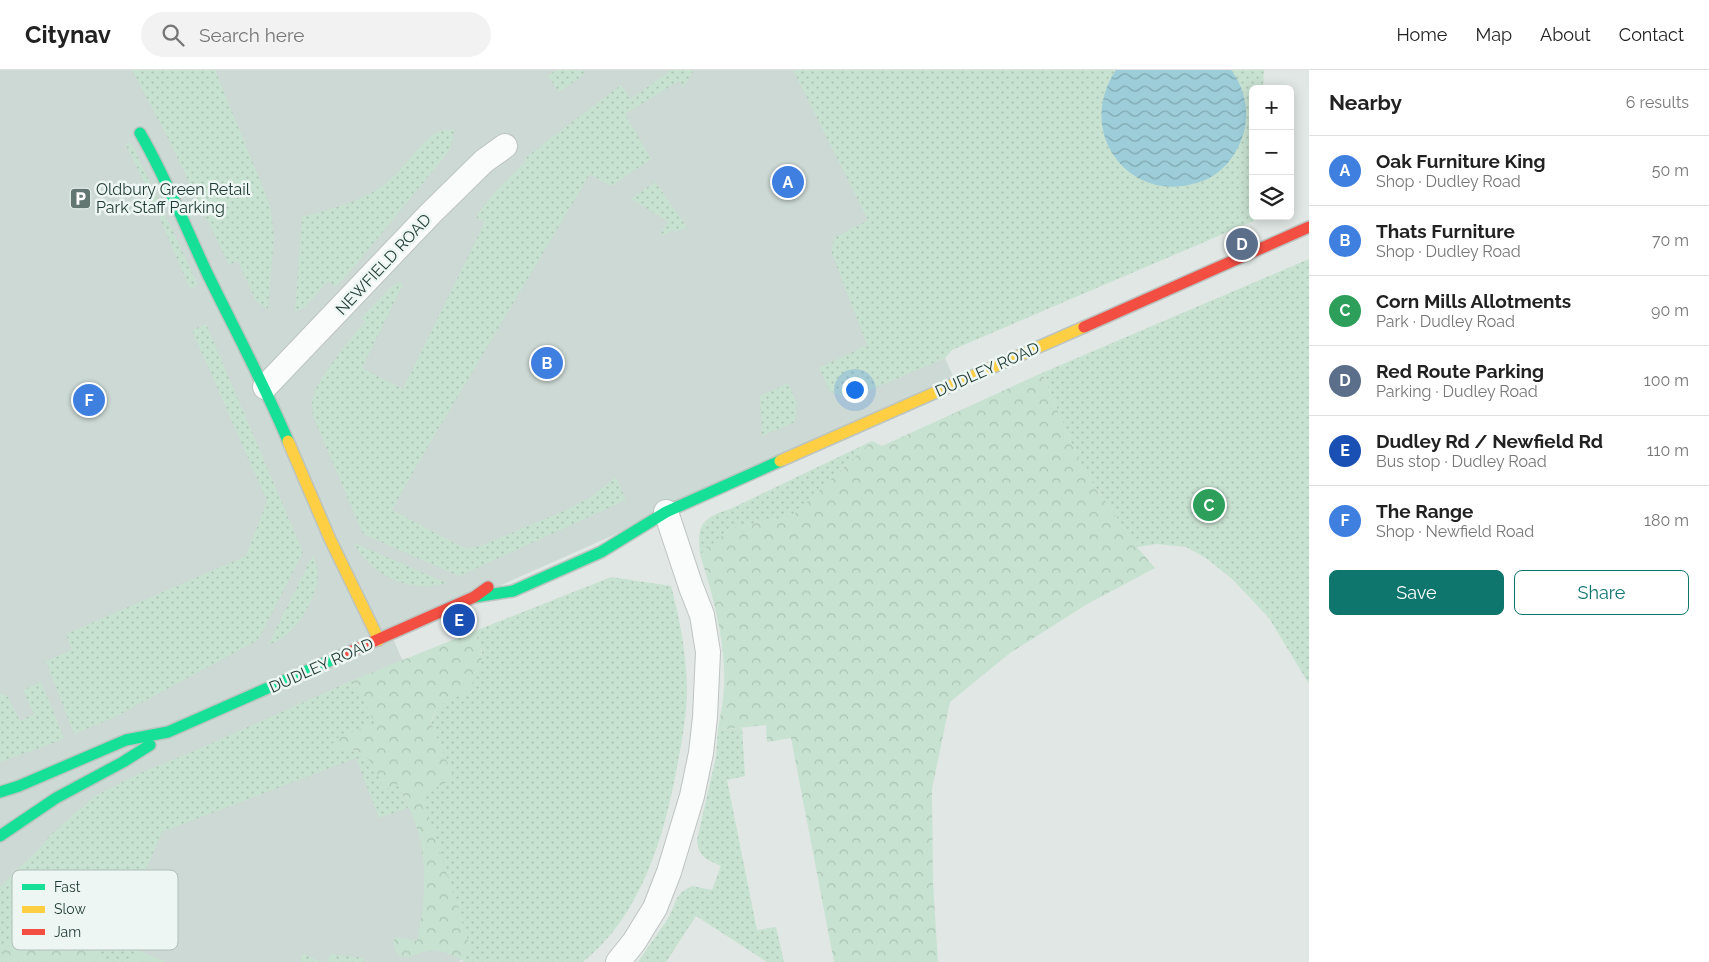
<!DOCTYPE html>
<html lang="en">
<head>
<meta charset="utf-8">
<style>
  :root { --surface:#fff; --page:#f2f2f2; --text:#222; --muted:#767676; --line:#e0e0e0; --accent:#0f766e }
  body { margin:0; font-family:Raleway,sans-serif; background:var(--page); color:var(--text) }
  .controls { position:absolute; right:15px; top:15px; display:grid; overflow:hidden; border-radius:8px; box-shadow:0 2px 12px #0003 }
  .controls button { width:45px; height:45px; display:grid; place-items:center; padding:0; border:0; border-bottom:1px solid var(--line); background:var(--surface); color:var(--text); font:25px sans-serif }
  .you { position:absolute; left:854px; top:319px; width:18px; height:18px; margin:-12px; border:4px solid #fff; border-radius:50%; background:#1a73e8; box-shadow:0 0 0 8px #1a73e833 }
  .badge { display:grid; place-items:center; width:32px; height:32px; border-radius:50%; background:var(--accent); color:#fff; font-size:16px; font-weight:700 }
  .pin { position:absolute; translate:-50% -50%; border:2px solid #fff; box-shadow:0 1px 5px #0006 }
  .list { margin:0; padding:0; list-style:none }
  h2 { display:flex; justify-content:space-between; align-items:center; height:65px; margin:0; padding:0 20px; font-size:21px }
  h2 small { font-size:16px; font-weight:400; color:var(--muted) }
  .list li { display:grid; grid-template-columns:32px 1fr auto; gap:15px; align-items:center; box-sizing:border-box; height:70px; padding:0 20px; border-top:1px solid var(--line) }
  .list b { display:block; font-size:19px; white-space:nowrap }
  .list p { margin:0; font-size:16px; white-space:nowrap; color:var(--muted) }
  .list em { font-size:16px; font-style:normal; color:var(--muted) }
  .actions { display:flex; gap:10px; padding:15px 20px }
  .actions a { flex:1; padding:11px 0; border:1px solid var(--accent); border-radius:8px; text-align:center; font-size:18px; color:var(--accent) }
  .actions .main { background:var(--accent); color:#fff }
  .icon { flex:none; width:28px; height:28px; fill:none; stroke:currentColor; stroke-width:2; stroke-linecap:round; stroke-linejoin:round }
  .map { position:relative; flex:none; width:1309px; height:892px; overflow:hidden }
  header { display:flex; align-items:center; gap:30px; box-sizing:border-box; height:70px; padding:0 25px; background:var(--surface); border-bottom:1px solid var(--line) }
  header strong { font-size:24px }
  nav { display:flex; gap:28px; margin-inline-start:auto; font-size:18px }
  .search { width:350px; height:45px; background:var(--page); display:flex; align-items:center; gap:12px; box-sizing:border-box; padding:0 18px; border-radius:28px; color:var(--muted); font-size:19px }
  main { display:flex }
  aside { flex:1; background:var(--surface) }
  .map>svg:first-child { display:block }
  .built { fill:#cdd9d4 }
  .grass { fill:url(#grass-dots) }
  .forest { fill:url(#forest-crowns) }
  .water { fill:url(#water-waves) }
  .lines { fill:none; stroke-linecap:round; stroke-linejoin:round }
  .street-casing { stroke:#bdc4c1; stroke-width:26 }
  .fast-casing { stroke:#bcc4c1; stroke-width:14 }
  .slow-casing { stroke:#bcc4c1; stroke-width:14 }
  .jam-casing { stroke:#bcc4c1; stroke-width:14 }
  .street { stroke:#fafbfb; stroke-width:24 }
  .fast { stroke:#16e098; stroke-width:11 }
  .slow { stroke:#ffcf43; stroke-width:11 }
  .jam { stroke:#f24e42; stroke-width:11 }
  .labels { text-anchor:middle; stroke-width:5; stroke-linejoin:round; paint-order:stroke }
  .poi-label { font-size:16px; fill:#1e3a34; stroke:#edf6f2; text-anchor:start }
  .street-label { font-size:16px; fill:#1e3a34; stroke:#edf6f2 }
  .key { fill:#edf6f2; stroke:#afbeb9; stroke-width:1 }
  .key-label { font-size:14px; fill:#1e3a34 }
</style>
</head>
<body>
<header>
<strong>Citynav</strong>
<div class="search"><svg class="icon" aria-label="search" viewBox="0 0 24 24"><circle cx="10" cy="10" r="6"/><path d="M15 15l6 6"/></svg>Search here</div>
<nav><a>Home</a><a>Map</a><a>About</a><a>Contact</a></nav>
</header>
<main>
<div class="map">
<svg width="1309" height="892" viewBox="0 0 1309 892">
  <defs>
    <pattern id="grass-dots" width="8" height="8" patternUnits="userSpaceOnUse" patternTransform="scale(1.25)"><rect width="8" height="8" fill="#c8e2d1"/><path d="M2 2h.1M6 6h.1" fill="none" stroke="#abc3b4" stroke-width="1.8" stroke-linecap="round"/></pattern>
    <pattern id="forest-crowns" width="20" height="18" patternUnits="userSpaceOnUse" patternTransform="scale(1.25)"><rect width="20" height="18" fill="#c8e2d1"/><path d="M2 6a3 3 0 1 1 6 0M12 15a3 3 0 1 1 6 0" fill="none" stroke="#abc3b4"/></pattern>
    <pattern id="water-waves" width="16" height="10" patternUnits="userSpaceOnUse" patternTransform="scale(1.25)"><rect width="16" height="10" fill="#9dcdd8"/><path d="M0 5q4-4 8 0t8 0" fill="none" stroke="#7fa7b0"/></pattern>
  </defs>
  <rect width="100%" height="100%" fill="#e0e7e4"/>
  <path class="built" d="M 0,0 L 820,0 L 882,146 L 882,314 L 945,288 L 956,313 L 391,564 L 454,708 L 471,880 L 459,892 L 0,892 Z"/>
  <path class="grass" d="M 132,0 L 215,0 L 270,135 L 274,166 L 268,239 L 256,231 L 238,191 L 229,195 L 166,64 Z
    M 556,0 L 582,0 L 585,4 L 559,22 L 548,6 Z
    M 671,0 L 694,0 L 683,17 L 679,11 L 625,44 L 651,89 L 611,116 L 590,104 L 421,388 L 392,440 L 458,475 L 468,479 L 483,475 L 566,440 L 591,427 L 616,407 L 626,430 L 459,506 L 363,464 L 313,346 C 313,342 312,338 312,334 C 314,309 349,272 365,252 L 361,248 L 391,217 L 399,212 L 403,214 L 362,298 L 403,319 L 485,152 L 476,147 L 491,126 L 524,93 L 525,88 L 621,15 L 631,29 Z
    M 793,0 L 1264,0 L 1263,19 L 1253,19 L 1253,146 L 1265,146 L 952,280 L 945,288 L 849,329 L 830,321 L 819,298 L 867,275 L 831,181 L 834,168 L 868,150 Z
    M 455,59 L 450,79 L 445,86 L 359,191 L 336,217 L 328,211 L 305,237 L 295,242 L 302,147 C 330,139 357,133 381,117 C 402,104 422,66 443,60 C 447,59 451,60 455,59 Z
    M 128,72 L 132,74 L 198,215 L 190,219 L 146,116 L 126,75 Z
    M 655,112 L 687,157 L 675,162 L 674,160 L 659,167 L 668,151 L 631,129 Z
    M 1309,189 L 1309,614 L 1269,548 L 1232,509 L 1206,488 L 1186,477 L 1157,474 L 1137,477 L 1081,396 L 1042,303 Z
    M 206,254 L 303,482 L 258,570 L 113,648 L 74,664 L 46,591 L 72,580 L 66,564 L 246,486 L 267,431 L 192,260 Z
    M 788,313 L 797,334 L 795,352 L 762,366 L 760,326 Z
    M 872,371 L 792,446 L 731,458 L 700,485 C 697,455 701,448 730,439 Z
    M 354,473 L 447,513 C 419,522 385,512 365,489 C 361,485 357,479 354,473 Z
    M 313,485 C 315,491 318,498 318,504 C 317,525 302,552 285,566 C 280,570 274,572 268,575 Z
    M 611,507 L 671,516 C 680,550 686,582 687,618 C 687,644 682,671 677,697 C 664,768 641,845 583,892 L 464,892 L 462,890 L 471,880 L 422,725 L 454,708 L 431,654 C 434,642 438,635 448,629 L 482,584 L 475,561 Z
    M 353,610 L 375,653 L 338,668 L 337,680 C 367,674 373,696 385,719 L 398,714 L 408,738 L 379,748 L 356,688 L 162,762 L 115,871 L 139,881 L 131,892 L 114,892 L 97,886 L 90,872 L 2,877 L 3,892 L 0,892 L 0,817 L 42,776 L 49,766 L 95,726 L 138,704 L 194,681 Z
    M 41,612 L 64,668 L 51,674 L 0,692 L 0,625 L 2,624 L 8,627 L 20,651 L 34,644 L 23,620 Z
    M 742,658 L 745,706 L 727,710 L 757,860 L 776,857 L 784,892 L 767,892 L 696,846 L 666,892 L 638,892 L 669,847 L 677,828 L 683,821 L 692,816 L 712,820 L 721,796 C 706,789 699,788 697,770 L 716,687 L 718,660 Z
    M 302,883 L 320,892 L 301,892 Z
    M 331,884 L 363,888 L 364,892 L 327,892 Z"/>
  <path class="forest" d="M 1042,303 L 1081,396 L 1137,477 L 1155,498 L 1089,533 L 1010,583 L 950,632 L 932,719 L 933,813 L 938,892 L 834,892 L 791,668 L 767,672 L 766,655 L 718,660 C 719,650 722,639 723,629 C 729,584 714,528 700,485 L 731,458 L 792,446 L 872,371 L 882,376 Z
    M 475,561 C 481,581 486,589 475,609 C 472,613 470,619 466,622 C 448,632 437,630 431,653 L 454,708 L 422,725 L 471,880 L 462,890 C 452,885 439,879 428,881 C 417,882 408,892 399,885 C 393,879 393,874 395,867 L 417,871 C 425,836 427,800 419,764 C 414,747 405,730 398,714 L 385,719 C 374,698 367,673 337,680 L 331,675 L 338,668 L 375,653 L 353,610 Z
    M 43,854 C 58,857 78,860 89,872 C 93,875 95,882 97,886 L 114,892 L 3,892 L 2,877 L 25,855 Z
    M 139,881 L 166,892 L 167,892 L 131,892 Z"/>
  <path class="water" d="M 1116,0 L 1231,0 C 1245,18 1250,43 1243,65 C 1237,84 1224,102 1205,110 C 1133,140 1073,64 1116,0 Z"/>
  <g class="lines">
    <defs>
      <path id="street" d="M 265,317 L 430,144 L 484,91 L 505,76
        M 618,892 L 634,872 L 655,838 L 669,802 L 692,726 L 701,683 L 705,647 L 708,582 L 702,545 L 691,517 L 666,442"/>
      <path id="fast" d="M 140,63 C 167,109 186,159 209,207 C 236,262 264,314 288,371
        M 474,527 L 513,521 L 574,494 L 601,482 L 666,442 L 780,391
        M 0,722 L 19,716 L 126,670 L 168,662 L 345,584
        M 0,766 L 56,728 L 123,692 L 150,675"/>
      <path id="slow" d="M 288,371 L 330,469 L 379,570
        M 780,391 L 1084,257"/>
      <path id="jam" d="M 1084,257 L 1309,157
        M 345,584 L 474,527 L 488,517"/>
    </defs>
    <use href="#street" class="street-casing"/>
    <use href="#fast" class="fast-casing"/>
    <use href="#slow" class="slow-casing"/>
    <use href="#jam" class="jam-casing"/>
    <use href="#street" class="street"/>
    <use href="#fast" class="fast"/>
    <use href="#slow" class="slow"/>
    <use href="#jam" class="jam"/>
  </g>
  <defs>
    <symbol id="parking-square" viewBox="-11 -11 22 22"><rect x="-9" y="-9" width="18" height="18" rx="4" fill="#627772" stroke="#edf6f2"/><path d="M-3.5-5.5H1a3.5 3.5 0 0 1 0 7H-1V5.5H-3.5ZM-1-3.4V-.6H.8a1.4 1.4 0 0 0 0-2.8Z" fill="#fff"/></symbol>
  </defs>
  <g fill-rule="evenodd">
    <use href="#parking-square" x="68" y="116" width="25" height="25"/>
  </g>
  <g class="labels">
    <g class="poi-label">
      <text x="96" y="125">Oldbury Green Retail<tspan x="96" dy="18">Park Staff Parking</tspan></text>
    </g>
    <g class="street-label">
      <text transform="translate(383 194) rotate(-47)" y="6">NEWFIELD ROAD</text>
      <text transform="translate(987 299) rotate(-24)" y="6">DUDLEY ROAD</text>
      <text transform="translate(321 595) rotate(-24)" y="6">DUDLEY ROAD</text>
    </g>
  </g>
  <rect x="12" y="800" width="166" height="80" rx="8" class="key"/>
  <rect x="22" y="814" width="23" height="6" fill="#16e098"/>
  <rect x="22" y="836" width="23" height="7" fill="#ffcf43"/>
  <rect x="22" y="859" width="23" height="6" fill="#f24e42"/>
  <g class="key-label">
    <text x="54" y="822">Fast</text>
    <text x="54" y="844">Slow</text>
    <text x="54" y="867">Jam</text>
  </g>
</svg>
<div class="controls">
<button>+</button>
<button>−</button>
<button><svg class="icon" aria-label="layers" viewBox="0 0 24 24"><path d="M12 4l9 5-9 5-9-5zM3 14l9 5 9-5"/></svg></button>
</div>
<div class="you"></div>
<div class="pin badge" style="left:788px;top:112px;background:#3f7fe0">A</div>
<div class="pin badge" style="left:547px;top:293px;background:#3f7fe0">B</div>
<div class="pin badge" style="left:1209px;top:435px;background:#2e9e5b">C</div>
<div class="pin badge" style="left:1242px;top:174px;background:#5c6f8a">D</div>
<div class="pin badge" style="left:459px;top:550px;background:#1a4fb4">E</div>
<div class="pin badge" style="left:89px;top:330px;background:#3f7fe0">F</div>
</div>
<aside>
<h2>Nearby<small>6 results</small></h2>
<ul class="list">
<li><span class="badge" style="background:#3f7fe0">A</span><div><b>Oak Furniture King</b><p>Shop · Dudley Road</p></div><em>50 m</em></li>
<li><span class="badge" style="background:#3f7fe0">B</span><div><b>Thats Furniture</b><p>Shop · Dudley Road</p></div><em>70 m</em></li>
<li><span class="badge" style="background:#2e9e5b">C</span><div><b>Corn Mills Allotments</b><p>Park · Dudley Road</p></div><em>90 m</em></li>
<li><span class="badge" style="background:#5c6f8a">D</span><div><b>Red Route Parking</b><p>Parking · Dudley Road</p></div><em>100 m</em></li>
<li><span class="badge" style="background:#1a4fb4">E</span><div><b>Dudley Rd / Newfield Rd</b><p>Bus stop · Dudley Road</p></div><em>110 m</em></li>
<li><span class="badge" style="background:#3f7fe0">F</span><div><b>The Range</b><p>Shop · Newfield Road</p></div><em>180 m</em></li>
</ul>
<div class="actions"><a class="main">Save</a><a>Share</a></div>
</aside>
</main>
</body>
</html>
